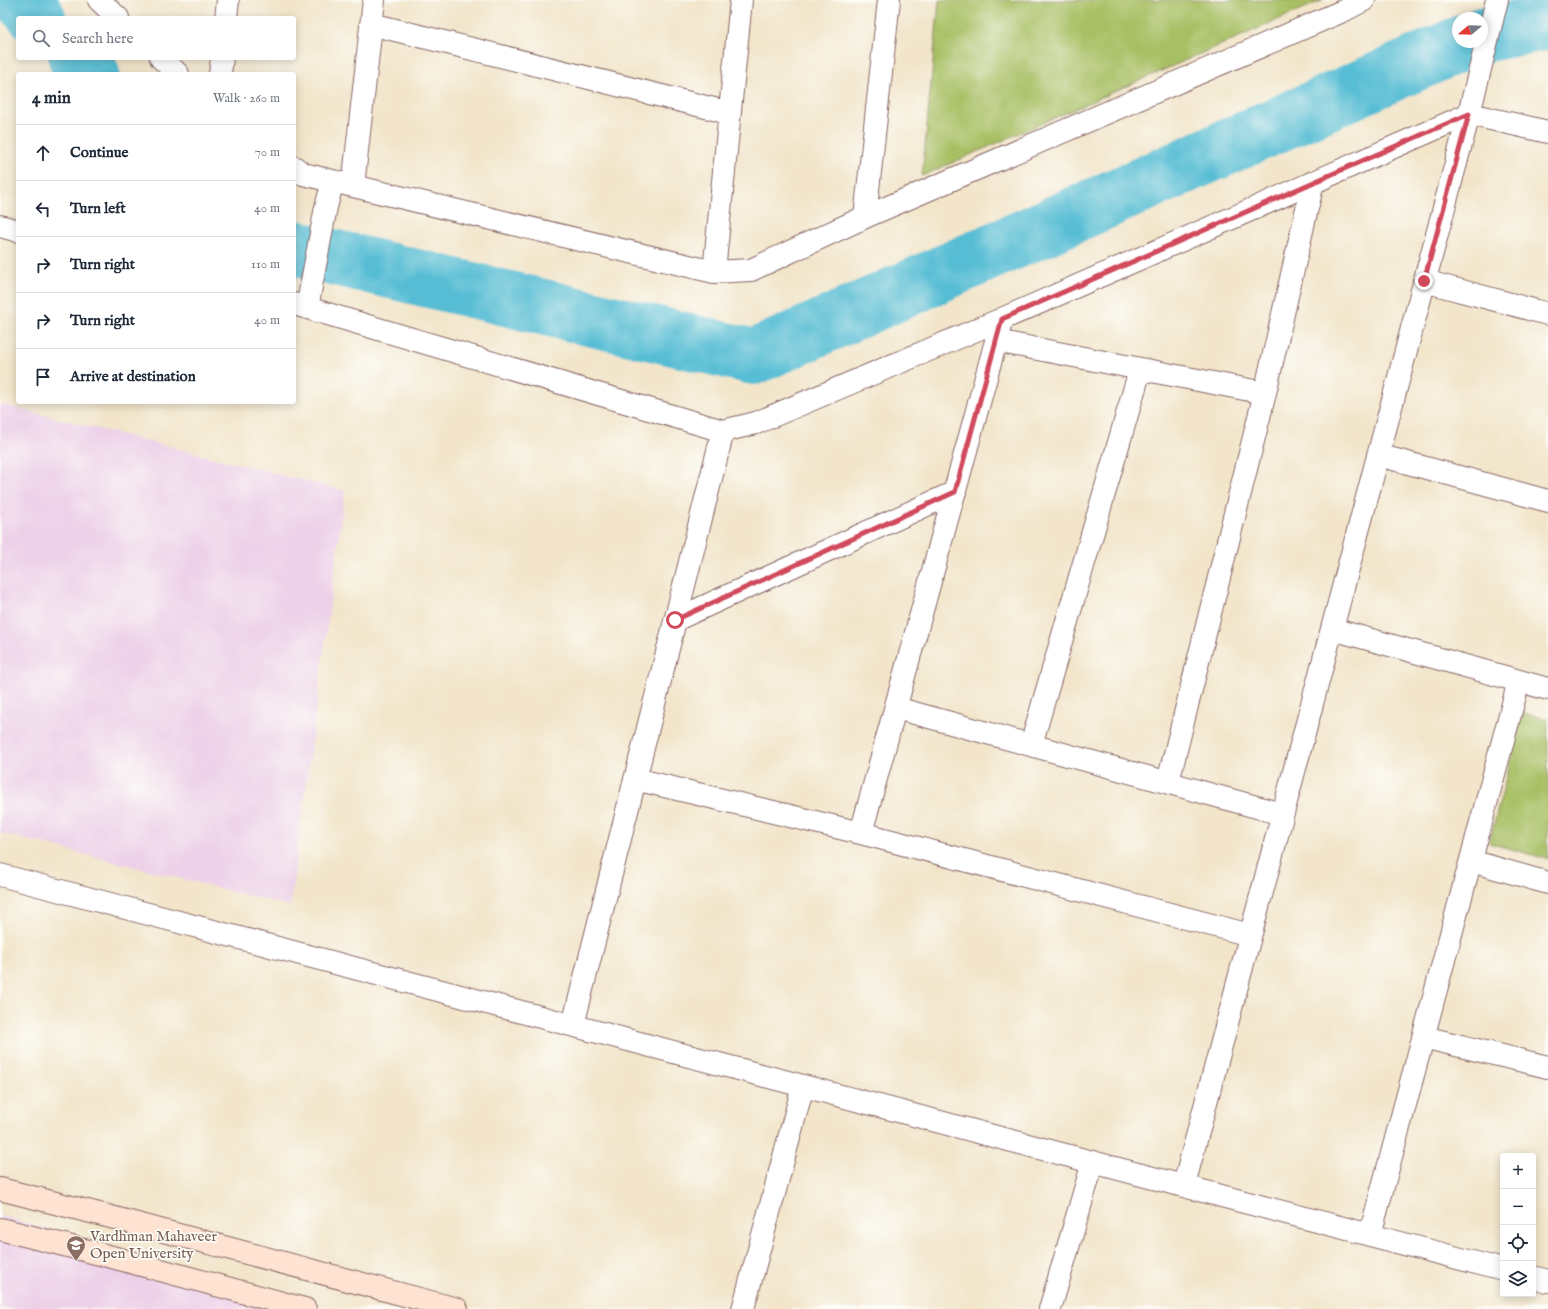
<!DOCTYPE html>
<html lang="en">
<head>
<meta charset="utf-8">
<style>
  :root { --surface:#fff; --page:#f6f6f7; --text:#1f2937; --muted:#747a83; --line:#e0e1e3 }
  body { margin:0; font-family:"IM FELL English",serif; background:var(--page); color:var(--text) }
  .controls { position:absolute; right:12px; bottom:12px; display:grid; overflow:hidden; border-radius:4px; box-shadow:0 2px 10px #0003 }
  .controls button { width:36px; height:36px; display:grid; place-items:center; padding:0; border:0; border-bottom:1px solid var(--line); background:var(--surface); color:var(--text); font:20px sans-serif }
  .compass { position:absolute; left:1452px; top:12px; width:36px; height:36px; border-radius:50%; background:var(--surface); box-shadow:0 2px 10px #0003; rotate:251deg }
  .stop { position:absolute; width:12px; height:12px; margin:-9px; border:3px solid #d1495b; border-radius:50%; background:#fff }
  .stop.end { background:#d1495b; border-color:#fff; box-shadow:0 1px 4px #0008 }
  .list { margin:0; padding:0; list-style:none }
  h2 { display:flex; justify-content:space-between; align-items:center; height:52px; margin:0; padding:0 16px; font-size:17px }
  h2 small { font-size:13px; font-weight:400; color:var(--muted) }
  .list li { display:grid; grid-template-columns:26px 1fr auto; gap:12px; align-items:center; box-sizing:border-box; height:56px; padding:0 16px; border-top:1px solid var(--line) }
  .list b { display:block; font-size:15px; white-space:nowrap }
  .list em { font-size:13px; font-style:normal; color:var(--muted) }
  .icon { flex:none; width:22px; height:22px; fill:none; stroke:currentColor; stroke-width:2; stroke-linecap:round; stroke-linejoin:round }
  .map { position:relative; flex:none; width:1548px; height:1309px; overflow:hidden }
  .search { position:absolute; background:var(--surface); box-shadow:0 2px 10px #0003; left:16px; top:16px; width:280px; height:44px; display:flex; align-items:center; gap:10px; box-sizing:border-box; padding:0 14px; border-radius:4px; color:var(--muted); font-size:15px }
  .panel { position:absolute; background:var(--surface); box-shadow:0 2px 10px #0003; left:16px; top:72px; width:280px; height:332px; border-radius:4px }
  .map>svg:first-child { display:block }
  .built { fill:#edd1e9 }
  .green { fill:#a8bf64; stroke:#796f48 }
  .lines { fill:none; stroke-linecap:round; stroke-linejoin:round }
  .river { stroke:#56bdd4; stroke-width:56 }
  .street-casing { stroke:#856463; stroke-width:24 }
  .secondary-casing { stroke:#856463; stroke-width:24 }
  .street { stroke:#fff; stroke-width:22 }
  .secondary { stroke:#fee3d2; stroke-width:22 }
  .route { stroke:#d1495b; stroke-width:5 }
  .labels { text-anchor:middle; stroke-width:3.5; stroke-linejoin:round; paint-order:stroke }
  .education-label { font-size:15px; fill:#785e54; stroke:#fdfcf7; text-anchor:start }
</style>
</head>
<body>
<div class="map">
<svg width="1548" height="1309" viewBox="0 0 1548 1309">
  <rect width="100%" height="100%" fill="#fdfcf7"/>
  <filter id="ink" filterUnits="userSpaceOnUse"><feTurbulence type="fractalNoise" baseFrequency=".025" numOctaves="2"/><feDisplacementMap in="SourceGraphic" scale="8" xChannelSelector="R" yChannelSelector="G"/><feConvolveMatrix kernelMatrix="1 2 1 2 8 2 1 2 1" color-interpolation-filters="sRGB"/></filter>
  <filter id="wash" filterUnits="userSpaceOnUse"><feTurbulence type="fractalNoise" baseFrequency=".012" numOctaves="4" result="noise"/><feDisplacementMap in="SourceGraphic" scale="16" xChannelSelector="R" yChannelSelector="G"/><feGaussianBlur stdDeviation="0.9" result="paint"/><feColorMatrix in="noise" values="0 0 0 0 0 0 0 0 0 0 0 0 0 0 0 0 0 1.4 0 .05"/><feComposite in="paint" operator="in"/></filter>
  <g filter="url(#wash)">
    <rect width="100%" height="100%" fill="#f2e5ca"/>
    <path class="built" d="M 0,404 L 345,491 L 290,906 L 0,833 Z
      M 0,1215 L 303,1309 L 0,1309 Z"/>
    <path class="green" d="M 939,0 L 1323,0 L 922,176 Z
      M 1523,713 L 1548,719 L 1548,859 L 1489,843 Z"/>
    <g class="lines">
      <path class="river" d="M 21,0 L 38,18
        M 1482,35 L 1548,22
        M 76,58 L 92,74
        M 294,248 L 754,357 L 1464,42"/>
    </g>
  </g>
  <g filter="url(#ink)">
    <g class="lines">
      <defs>
        <path id="street" d="M 99,0 L 118,18
          M 226,18 L 228,0
          M 371,24 L 730,113
          M 161,58 L 178,74
          M 220,74 L 222,58
          M 294,167 L 303,174 L 714,272 L 751,270 L 865,217 L 1345,10 L 1364,0
          M 353,186 L 374,0
          M 865,217 L 889,0
          M 0,226 L 18,231
          M 714,272 L 741,0
          M 1424,281 L 1548,314
          M 294,304 L 723,431 L 756,423 L 1002,319 L 1469,114 L 1548,132
          M 307,308 L 326,207 L 333,181
          M 996,341 L 1265,393
          M 1378,455 L 1548,501
          M 675,620 L 955,492
          M 1332,629 L 1548,689
          M 896,708 L 1282,814
          M 1031,745 L 1140,370
          M 635,779 L 861,833 L 1250,935
          M 1168,782 L 1265,393 L 1313,182
          M 861,833 L 1002,319
          M 1471,861 L 1548,883
          M 0,875 L 1503,1270
          M 573,1025 L 723,431
          M 1423,1037 L 1548,1067
          M 1184,1185 L 1469,114 L 1497,0
          M 1370,1235 L 1519,681
          M 1533,1277 L 1548,1281
          M 743,1309 L 803,1086
          M 1050,1309 L 1093,1162"/>
        <path id="secondary" d="M 0,1189 L 107,1216 L 457,1309
          M 0,1229 L 112,1257 L 305,1309"/>
      </defs>
      <use href="#street" class="street-casing"/>
      <use href="#secondary" class="secondary-casing"/>
      <use href="#street" class="street"/>
      <use href="#secondary" class="secondary"/>
    </g>
  </g>
  <g class="lines" filter="url(#ink)">
    <path class="route" d="M 675,620 L 955,492 L 1002,319 L 1469,114 L 1424,281"/>
  </g>
  <defs>
    <symbol id="university-pin" viewBox="-11 -11 22 30"><path d="M0 17L-7.5 6A9.5 9.5 0 1 1 7.5 6Z" fill="#8d6e63" stroke="#fdfcf7"/><path d="M0-5L7-2L0 1L-7-2ZM-4 1L0 2.5L4 1V4Q0 6-4 4Z" fill="#fff"/></symbol>
  </defs>
  <g fill-rule="evenodd">
    <use href="#university-pin" x="65" y="1234" width="22" height="30"/>
  </g>
  <g class="labels">
    <g class="education-label">
      <text x="90" y="1241">Vardhman Mahaveer<tspan x="90" dy="17">Open University</tspan></text>
    </g>
  </g>
</svg>
<div class="controls">
<button>+</button>
<button>−</button>
<button><svg class="icon" aria-label="locate" viewBox="0 0 24 24"><circle cx="12" cy="12" r="6"/><path d="M12 2v4M12 18v4M2 12h4M18 12h4"/></svg></button>
<button><svg class="icon" aria-label="layers" viewBox="0 0 24 24"><path d="M12 4l9 5-9 5-9-5zM3 14l9 5 9-5"/></svg></button>
</div>
<svg class="compass" viewBox="-18 -18 36 36"><path d="M0-13l5 13h-10z" fill="#e53935"/><path d="M0 13l5-13h-10z" fill="#747a83"/></svg>
<div class="stop" style="left:675px;top:620px"></div>
<div class="stop end" style="left:1424px;top:281px"></div>
<div class="search"><svg class="icon" aria-label="search" viewBox="0 0 24 24"><circle cx="10" cy="10" r="6"/><path d="M15 15l6 6"/></svg>Search here</div>
<section class="panel">
<h2>4 min<small>Walk · 260 m</small></h2>
<ul class="list">
<li><svg class="icon" aria-label="ahead" viewBox="0 0 24 24"><path d="M12 20V5M6 11l6-6 6 6"/></svg><div><b>Continue</b></div><em>70 m</em></li>
<li><svg class="icon" aria-label="left" viewBox="0 0 24 24"><path d="M17 20v-9H6M10 6l-5 5 5 5"/></svg><div><b>Turn left</b></div><em>40 m</em></li>
<li><svg class="icon" aria-label="right" viewBox="0 0 24 24"><path d="M7 20v-9h11M14 6l5 5-5 5"/></svg><div><b>Turn right</b></div><em>110 m</em></li>
<li><svg class="icon" aria-label="right" viewBox="0 0 24 24"><path d="M7 20v-9h11M14 6l5 5-5 5"/></svg><div><b>Turn right</b></div><em>40 m</em></li>
<li><svg class="icon" aria-label="arrive" viewBox="0 0 24 24"><path d="M6 21V4h12l-3 4 3 4H6"/></svg><div><b>Arrive at destination</b></div></li>
</ul>
</section>
</div>
</body>
</html>
